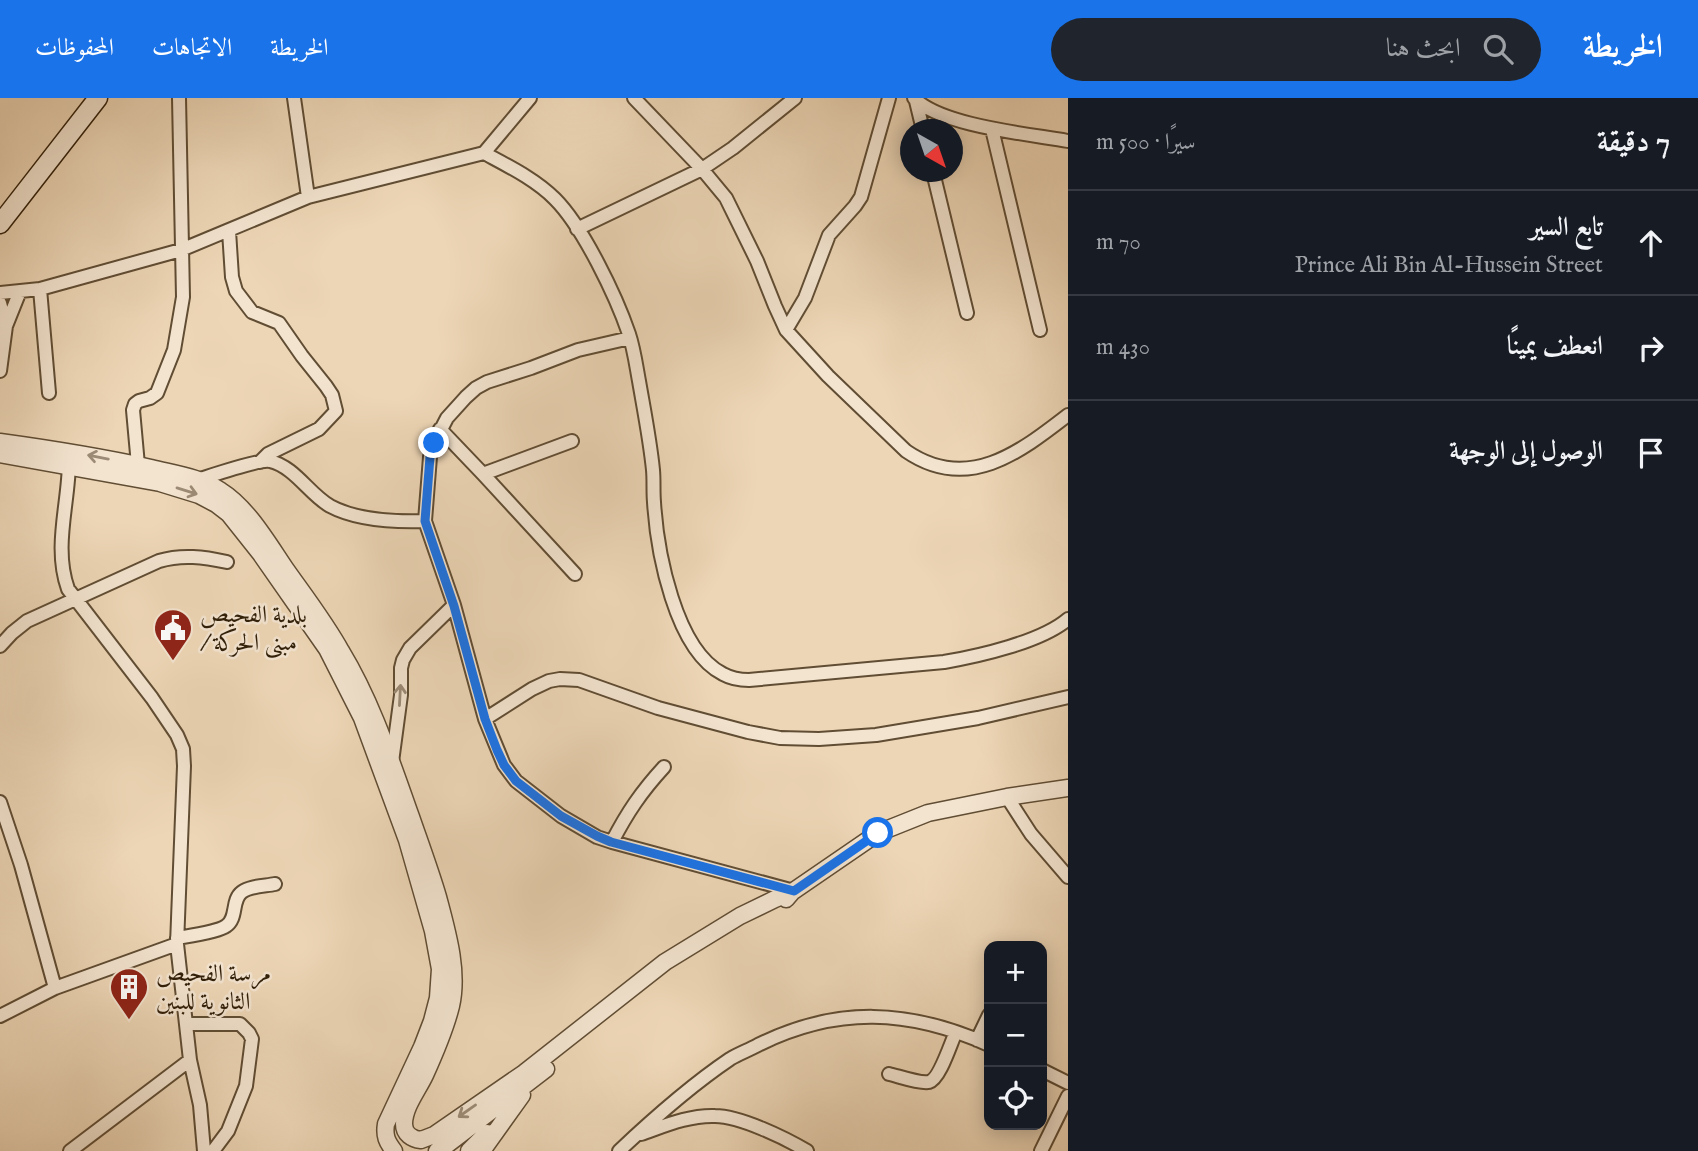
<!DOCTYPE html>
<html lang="ar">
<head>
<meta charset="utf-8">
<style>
  :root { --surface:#171b24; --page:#20242c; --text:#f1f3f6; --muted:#9ea1a6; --line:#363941; --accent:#1a73e8 }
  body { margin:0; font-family:"IM FELL English",Amiri,serif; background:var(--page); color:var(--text); direction:rtl }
  .controls { position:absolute; right:21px; bottom:21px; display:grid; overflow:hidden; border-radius:14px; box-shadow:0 4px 18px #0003 }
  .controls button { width:63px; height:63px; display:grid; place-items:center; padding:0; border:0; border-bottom:2px solid var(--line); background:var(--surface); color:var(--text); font:35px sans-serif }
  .compass { position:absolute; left:900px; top:21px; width:63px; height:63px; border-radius:50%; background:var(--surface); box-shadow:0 4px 18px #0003; rotate:140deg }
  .stop { position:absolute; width:21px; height:21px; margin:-16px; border:5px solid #1a73e8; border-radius:50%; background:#fff }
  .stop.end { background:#1a73e8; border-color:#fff; box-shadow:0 2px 7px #0008 }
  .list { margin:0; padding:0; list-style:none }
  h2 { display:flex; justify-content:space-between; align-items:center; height:91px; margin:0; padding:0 28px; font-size:30px }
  h2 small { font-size:23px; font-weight:400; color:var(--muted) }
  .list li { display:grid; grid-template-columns:46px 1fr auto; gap:21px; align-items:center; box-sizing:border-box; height:105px; padding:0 28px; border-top:2px solid var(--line) }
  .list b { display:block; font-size:26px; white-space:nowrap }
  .list p { margin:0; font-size:23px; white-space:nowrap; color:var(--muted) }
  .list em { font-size:23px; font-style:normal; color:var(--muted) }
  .icon { flex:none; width:38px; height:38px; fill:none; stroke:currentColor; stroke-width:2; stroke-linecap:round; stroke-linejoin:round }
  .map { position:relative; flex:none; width:1068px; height:1053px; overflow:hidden; direction:ltr }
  header { display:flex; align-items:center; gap:42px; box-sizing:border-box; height:98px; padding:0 35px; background:var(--accent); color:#fff }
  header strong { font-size:33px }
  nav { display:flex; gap:38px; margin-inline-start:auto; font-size:24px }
  .search { width:490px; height:63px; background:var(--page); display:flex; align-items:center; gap:18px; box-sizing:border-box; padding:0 24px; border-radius:38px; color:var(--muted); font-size:26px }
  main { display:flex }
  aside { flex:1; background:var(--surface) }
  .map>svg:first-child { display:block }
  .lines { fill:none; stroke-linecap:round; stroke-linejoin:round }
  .minor-casing { stroke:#604d34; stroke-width:16 }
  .tertiary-casing { stroke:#604d34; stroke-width:19 }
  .secondary-casing { stroke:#311f09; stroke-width:21 }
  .minor { stroke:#f3e4d0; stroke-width:12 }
  .tertiary { stroke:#f3e4d0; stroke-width:16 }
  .secondary { stroke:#f3e4d0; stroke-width:18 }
  .oneway { stroke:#9c8b76 }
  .route { stroke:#1a73e8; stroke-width:9 }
  .labels { text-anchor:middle; stroke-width:5; stroke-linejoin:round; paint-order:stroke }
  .poi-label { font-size:24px; fill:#311f09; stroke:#f3e4d0; text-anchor:start }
</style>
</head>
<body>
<header>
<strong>الخريطة</strong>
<div class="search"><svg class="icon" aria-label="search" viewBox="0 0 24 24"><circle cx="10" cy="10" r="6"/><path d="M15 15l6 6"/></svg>ابحث هنا</div>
<nav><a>الخريطة</a><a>الاتجاهات</a><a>المحفوظات</a></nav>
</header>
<main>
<aside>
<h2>7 دقيقة<small>سيرًا · 500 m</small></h2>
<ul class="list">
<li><svg class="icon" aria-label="ahead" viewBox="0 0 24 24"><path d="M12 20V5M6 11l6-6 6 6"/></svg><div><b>تابع السير</b><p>Prince Ali Bin Al-Hussein Street</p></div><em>70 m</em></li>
<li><svg class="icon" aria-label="right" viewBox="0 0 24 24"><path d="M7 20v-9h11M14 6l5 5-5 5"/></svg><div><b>انعطف يمينًا</b></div><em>430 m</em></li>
<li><svg class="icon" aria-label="arrive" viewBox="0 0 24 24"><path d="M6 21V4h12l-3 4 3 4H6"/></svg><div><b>الوصول إلى الوجهة</b></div></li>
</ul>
</aside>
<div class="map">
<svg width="1068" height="1053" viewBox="0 0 1068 1053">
  <rect width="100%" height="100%" fill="#edd6b6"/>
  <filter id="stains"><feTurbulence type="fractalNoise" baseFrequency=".00286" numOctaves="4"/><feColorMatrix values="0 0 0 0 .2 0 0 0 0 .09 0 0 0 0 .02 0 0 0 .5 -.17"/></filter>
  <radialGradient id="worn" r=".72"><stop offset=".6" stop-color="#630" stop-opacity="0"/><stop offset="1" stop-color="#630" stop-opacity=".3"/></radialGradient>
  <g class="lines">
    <defs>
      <path id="minor" d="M 294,0 L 308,99
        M 634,0 L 702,71 L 726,100 L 757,163 L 775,208 L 786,232 L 828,278 L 906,353 C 967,395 1019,355 1068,317
        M 914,0 C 941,28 1029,36 1068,43
        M 916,3 L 923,32
        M 992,31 L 1040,232
        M 484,55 L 530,0
        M 933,74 L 967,215
        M 577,131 L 702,71 L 733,50 L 795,0
        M 229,133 L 232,179 L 236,193 L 252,214 L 279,225 L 302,258 L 326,288 L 332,297 L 336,313 L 319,331 L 268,356 L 260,364
        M 40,191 L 49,295
        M 0,195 L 40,191 L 181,152 L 308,99 L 484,55 C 508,68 535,81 555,101 C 583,129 616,198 629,236 C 634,251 636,267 639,283 C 644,312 650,342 653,372 C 654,383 653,393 654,404 C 657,453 675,552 723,576 C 732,581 740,582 749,582 L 944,564 C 979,558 1041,544 1068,521
        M 0,205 L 6,228
        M 786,232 L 805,200 L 829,137 L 855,108 L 861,99 L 889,0
        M 630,240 L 578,252 L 531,270 L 487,284 L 476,290 L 466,299 L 447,320 L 434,345 L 430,359 L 425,423 L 454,507 L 485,621 L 504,667 L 516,683 L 561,718 L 597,739 L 612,744 L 794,793
        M 0,273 L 6,228 L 20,193
        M 440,331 L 483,376 L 575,476
        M 69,363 C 69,405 53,449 68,491 L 152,600 L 177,637 L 183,651 L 184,668 L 177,846 L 190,962 L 200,1007 L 204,1053
        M 138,367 L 133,312 L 135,306 L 139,303 L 150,300 L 157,295 L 174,252 L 183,199 L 179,0
        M 483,376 L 572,343
        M 197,382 C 210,378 259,361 270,363 C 295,369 309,396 330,408 C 356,422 396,424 425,423
        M 0,548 L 12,535 L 27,523 L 159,463 C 182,456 204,459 227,464
        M 485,621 L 532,591 L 549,583 L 560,581 L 579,582 L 658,610 L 748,634 L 780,640 L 819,641 L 876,637 L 978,620 L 1068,599
        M 392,664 L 401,597 L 401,570 L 403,562 L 410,550 L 454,507
        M 1007,699 L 1031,736 L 1068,779
        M 0,704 L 21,767 L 55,890
        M 612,744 C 627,715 641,694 664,669
        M 177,840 C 188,838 218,834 226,828 C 238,820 231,802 242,794 C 250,788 265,788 275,786
        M 0,918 L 55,890 L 177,846
        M 186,926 L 240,926 L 249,935 L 252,941 L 246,988 L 228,1033 L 213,1053
        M 977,942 L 989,917
        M 1042,972 L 1068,985
        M 889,976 C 898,978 920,986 929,984 C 940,981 951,944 956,934
        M 641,1036 C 664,1028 689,1017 715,1018 C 740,1018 785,1040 807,1053
        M 70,1053 L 190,962
        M 619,1053 C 654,1020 690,988 730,961 C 738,956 749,952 758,947 C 837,908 909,911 989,947
        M 1041,1053 L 1068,998"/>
      <path id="tertiary" d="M 0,344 C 51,351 101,359 151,370 C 175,376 200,379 221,393 C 247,409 268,445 285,470 C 304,497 325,524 341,553 C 372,604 391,663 411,719 C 420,745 430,772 438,799 C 447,833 459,873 451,908 C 445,932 435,955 425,977 C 418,992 404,1009 404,1026 C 404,1036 412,1041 421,1042 L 434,1037 L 524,975 L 665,864 L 740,818 L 775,801 L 792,794
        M 0,356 L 160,385 L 199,397 L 216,406 L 229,416 L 260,455 L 327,551 L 362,620 L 407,742 L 433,833 L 440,871 L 438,900 L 432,923 L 422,949 L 386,1026 C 384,1038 387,1044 394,1053
        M 786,801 L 792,794 L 878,735 L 928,715 L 1007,699 L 1068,690
        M 437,1053 L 448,1046 L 546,971
        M 469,1053 L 487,1035
        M 482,1053 L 522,997"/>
      <path id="secondary" d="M 0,126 L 98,0"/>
    </defs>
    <use href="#minor" class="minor-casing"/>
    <use href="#tertiary" class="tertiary-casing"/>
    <use href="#secondary" class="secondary-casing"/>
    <use href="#minor" class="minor"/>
    <use href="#tertiary" class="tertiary"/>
    <use href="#secondary" class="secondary"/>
  </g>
  <defs><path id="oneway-shaft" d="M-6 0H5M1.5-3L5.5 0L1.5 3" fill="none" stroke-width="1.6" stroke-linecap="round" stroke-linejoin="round" transform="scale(1.75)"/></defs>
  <g class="oneway">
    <use href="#oneway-shaft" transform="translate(98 359) rotate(-169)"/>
    <use href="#oneway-shaft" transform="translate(187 393) rotate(17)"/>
    <use href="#oneway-shaft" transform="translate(400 597) rotate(-87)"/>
    <use href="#oneway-shaft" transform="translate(467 1013) rotate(145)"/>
  </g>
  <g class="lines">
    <path class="route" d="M 434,345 L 430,359 L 425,423 L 454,508 L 485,621 L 497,652 L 504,667 L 516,683 L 561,718 L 597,738 L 611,744 L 794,793 L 878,735"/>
  </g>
  <defs>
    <symbol id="civic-pin" viewBox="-11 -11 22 30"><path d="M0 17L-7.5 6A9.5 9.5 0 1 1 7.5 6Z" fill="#8f2418" stroke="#f3e4d0"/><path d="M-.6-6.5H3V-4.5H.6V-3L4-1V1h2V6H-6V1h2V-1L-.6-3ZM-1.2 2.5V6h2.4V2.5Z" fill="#fff"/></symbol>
    <symbol id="building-pin" viewBox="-11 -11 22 30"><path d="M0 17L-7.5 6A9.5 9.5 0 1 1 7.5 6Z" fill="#8f2418" stroke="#f3e4d0"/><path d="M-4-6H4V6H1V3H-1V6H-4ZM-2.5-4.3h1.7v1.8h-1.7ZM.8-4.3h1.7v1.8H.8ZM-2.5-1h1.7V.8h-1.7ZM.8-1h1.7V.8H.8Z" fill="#fff"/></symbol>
  </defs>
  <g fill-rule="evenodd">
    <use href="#civic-pin" x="151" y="508" width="44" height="60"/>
    <use href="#building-pin" x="107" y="867" width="44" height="60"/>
  </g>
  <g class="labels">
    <g class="poi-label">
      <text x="200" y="524">بلدية الفحيص<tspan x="200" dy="28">/ مبنى الحركة</tspan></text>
      <text x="156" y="883">مرسة الفحيص<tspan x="156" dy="28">الثانوية للبنين</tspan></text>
    </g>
  </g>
  <rect width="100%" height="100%" filter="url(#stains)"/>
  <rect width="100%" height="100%" fill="url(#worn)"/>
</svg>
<div class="controls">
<button>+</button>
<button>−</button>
<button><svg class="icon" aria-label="locate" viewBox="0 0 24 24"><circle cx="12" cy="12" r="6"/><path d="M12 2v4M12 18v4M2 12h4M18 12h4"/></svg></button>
</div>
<svg class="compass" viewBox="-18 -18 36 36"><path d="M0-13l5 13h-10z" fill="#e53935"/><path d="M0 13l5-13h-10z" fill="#9ea1a6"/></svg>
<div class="stop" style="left:878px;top:735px"></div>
<div class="stop end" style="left:434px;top:345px"></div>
</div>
</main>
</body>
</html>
